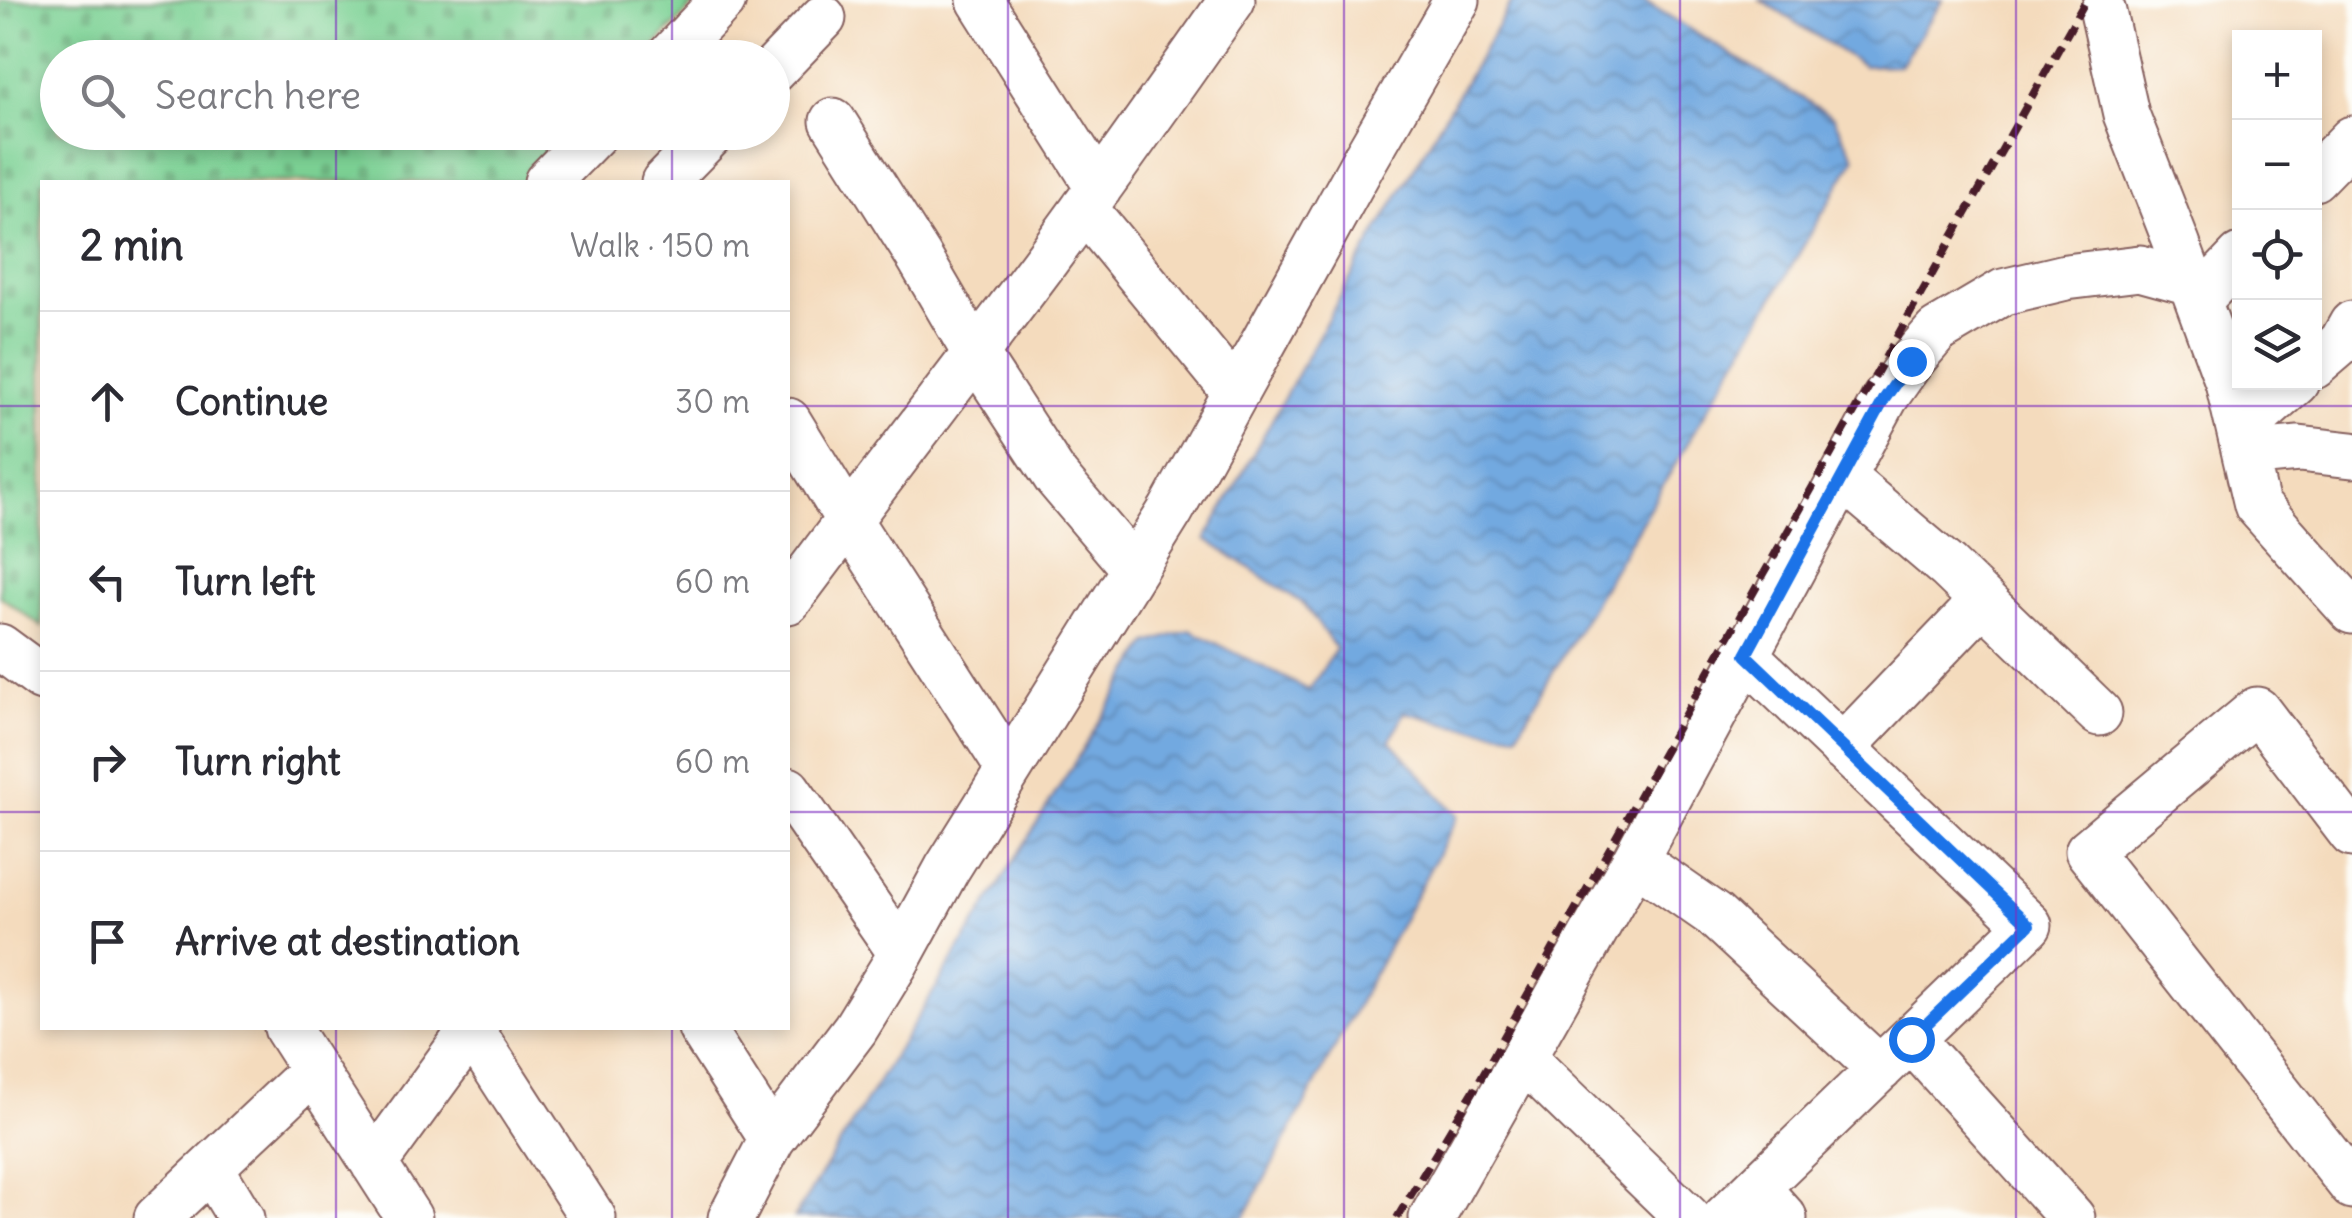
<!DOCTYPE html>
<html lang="en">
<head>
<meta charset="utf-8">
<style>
  :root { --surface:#fff; --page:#f7f7f7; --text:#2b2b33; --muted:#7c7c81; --line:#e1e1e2 }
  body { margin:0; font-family:Delius,sans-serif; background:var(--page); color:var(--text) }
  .controls { position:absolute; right:30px; top:30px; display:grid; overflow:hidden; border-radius:0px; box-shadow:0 5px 15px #0003 }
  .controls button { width:90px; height:90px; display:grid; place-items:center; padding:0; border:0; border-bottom:2px solid var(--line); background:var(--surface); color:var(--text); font:50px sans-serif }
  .stop { position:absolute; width:30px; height:30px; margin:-22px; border:8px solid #1a73e8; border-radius:50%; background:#fff }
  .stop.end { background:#1a73e8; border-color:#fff; box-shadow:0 2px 10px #0008 }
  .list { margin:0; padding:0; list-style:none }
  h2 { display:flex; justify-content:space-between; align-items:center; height:130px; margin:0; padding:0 40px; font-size:42px }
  h2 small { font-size:32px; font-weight:400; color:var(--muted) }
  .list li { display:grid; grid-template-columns:65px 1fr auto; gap:30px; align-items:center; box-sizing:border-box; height:180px; padding:0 40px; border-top:2px solid var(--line) }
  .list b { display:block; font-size:38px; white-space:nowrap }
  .list em { font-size:32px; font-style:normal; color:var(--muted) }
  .icon { flex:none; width:55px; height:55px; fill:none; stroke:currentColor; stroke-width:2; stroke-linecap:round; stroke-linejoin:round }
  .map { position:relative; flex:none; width:2352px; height:1218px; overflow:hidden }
  .search { position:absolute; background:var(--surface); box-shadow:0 5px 15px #0003; left:40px; top:40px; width:750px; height:110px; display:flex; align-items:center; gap:25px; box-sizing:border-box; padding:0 35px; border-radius:55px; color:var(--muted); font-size:38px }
  .panel { position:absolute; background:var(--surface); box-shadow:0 5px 15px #0003; left:40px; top:180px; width:750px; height:850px; border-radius:0px }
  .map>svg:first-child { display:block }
  .cemetery { fill:url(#cemetery-stones); stroke:#637860; stroke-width:2.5 }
  .water { fill:url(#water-waves); stroke:#5e6486; stroke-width:2.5 }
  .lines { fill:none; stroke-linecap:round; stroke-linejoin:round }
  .minor-casing { stroke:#86615e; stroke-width:49 }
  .minor { stroke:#fff; stroke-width:45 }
  .rail { stroke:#4a1f2b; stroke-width:8; stroke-dasharray:15 8; stroke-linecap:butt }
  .route { stroke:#1a73e8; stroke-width:12 }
  .grid { fill:none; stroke:#7b2cbf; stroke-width:2.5; stroke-opacity:0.55 }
</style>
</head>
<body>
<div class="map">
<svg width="2352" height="1218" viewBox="0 0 2352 1218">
  <defs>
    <pattern id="cemetery-stones" width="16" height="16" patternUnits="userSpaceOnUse" patternTransform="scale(2.5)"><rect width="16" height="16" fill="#7cd194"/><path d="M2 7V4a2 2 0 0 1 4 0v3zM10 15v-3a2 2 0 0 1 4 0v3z" fill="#6db380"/></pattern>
    <pattern id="water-waves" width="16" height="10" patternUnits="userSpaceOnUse" patternTransform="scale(2.5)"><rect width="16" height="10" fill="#72a9e0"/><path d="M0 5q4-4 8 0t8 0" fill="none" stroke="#6089b6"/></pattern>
  </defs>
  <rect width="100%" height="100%" fill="#fdfcf7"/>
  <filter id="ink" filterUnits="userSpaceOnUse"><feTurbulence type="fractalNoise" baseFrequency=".01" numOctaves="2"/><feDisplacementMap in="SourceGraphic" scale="20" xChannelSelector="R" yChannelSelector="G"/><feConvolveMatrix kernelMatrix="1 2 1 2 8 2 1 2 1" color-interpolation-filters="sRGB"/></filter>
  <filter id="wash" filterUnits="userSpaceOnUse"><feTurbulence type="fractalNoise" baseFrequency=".0048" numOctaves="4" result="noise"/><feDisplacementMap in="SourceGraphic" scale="40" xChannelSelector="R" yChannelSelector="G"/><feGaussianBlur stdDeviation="2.25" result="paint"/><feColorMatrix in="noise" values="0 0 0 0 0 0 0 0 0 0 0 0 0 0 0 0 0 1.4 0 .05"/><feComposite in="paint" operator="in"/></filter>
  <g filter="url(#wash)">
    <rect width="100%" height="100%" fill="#f4dbbd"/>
    <path class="cemetery" d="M 0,0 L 699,0 L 644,57 L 58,58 L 58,132 L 572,133 L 525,182 L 42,182 L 42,627 L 0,596 Z"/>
    <path class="water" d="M 1513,0 L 1643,0 L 1833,117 L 1855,158 L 1517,734 L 1453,725 L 1405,712 L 1390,740 L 1458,816 L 1244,1218 L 794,1218 L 1148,643 L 1190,630 L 1309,690 L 1336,649 L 1304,604 L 1206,539 L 1366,250 Z
      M 1760,0 L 1943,0 L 1900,65 L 1864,66 Z"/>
  </g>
  <g filter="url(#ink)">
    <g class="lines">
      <defs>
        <path id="minor" d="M 980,0 L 1099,188
          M 2103,12 L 2126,114 L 2177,244 L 2228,382 L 2257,505 L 2352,611
          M 668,58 L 723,0
          M 772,71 L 823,18
          M 833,121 L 919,257 L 975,353 L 1056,477 L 1134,569
          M 2314,178 L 2352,139
          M 547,182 L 596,132
          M 664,182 L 713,132
          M 1084,208 L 1235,392
          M 2198,301 L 2240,257
          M 2314,366 L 2342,342 L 2352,324
          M 788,421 L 848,519 L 1009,769
          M 2240,431 L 2296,382
          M 2245,454 L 2299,449 L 2352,455
          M 1842,477 L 1948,567 L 2099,713
          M 788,601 C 871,489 957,379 1041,267 C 1106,179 1169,90 1232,0
          M 0,647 L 42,678
          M 1842,748 L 1983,601
          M 788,790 L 901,953
          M 2352,834 L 2257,710 L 2088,851 L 2352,1186
          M 1635,860 L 1714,915 L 1880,1069
          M 287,1028 L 409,1218
          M 470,1028 L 593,1218
          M 701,1028 L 772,1139
          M 1911,1039 L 2072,1218
          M 1523,1058 L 1688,1218
          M 374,1164 L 473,1028
          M 211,1168 L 241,1218
          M 1757,1188 L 1784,1218
          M 157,1218 L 314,1070
          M 731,1218 L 772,1139 L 855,1029 L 895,964 L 947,869 L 1171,510 L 1364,161 L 1457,0
          M 1432,1218 L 1635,860 L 1885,398 L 1911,361 L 1937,331 L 2003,292 L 2066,277 L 2140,268 L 2191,282
          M 1725,1218 L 2029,925 L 1745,655"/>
      </defs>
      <use href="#minor" class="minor-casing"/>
      <use href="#minor" class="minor"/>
      <path class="rail" d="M 1397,1218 L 1473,1092 L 2086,0"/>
    </g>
  </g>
  <g class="lines" filter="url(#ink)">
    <path class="route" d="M 1911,1039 L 2029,925 L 1746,655 L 1885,398 L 1911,361"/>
  </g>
  <path class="grid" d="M 336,0 L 336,58M 672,0 L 672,58M 1008,0 L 1008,1218M 1344,0 L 1344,1218M 1680,0 L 1680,1218M 2016,0 L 2016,1218M 336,132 L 336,182M 672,132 L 672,182M 0,406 L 42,406M 788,406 L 2352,406M 0,812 L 42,812M 788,812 L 2352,812M 336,1028 L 336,1218M 672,1028 L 672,1218"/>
</svg>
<div class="controls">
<button>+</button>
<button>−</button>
<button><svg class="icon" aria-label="locate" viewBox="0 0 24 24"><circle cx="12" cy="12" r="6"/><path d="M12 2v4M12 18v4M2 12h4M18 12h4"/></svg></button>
<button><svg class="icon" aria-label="layers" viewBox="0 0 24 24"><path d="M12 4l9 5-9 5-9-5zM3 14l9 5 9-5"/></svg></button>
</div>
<div class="stop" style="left:1911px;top:1039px"></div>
<div class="stop end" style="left:1911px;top:361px"></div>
<div class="search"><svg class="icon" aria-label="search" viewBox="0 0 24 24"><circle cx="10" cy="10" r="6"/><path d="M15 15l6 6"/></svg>Search here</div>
<section class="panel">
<h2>2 min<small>Walk · 150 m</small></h2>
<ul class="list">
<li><svg class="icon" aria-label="ahead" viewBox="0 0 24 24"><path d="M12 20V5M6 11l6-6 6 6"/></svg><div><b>Continue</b></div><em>30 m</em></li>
<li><svg class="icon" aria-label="left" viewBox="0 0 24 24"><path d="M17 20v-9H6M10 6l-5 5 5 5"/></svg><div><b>Turn left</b></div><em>60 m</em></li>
<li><svg class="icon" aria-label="right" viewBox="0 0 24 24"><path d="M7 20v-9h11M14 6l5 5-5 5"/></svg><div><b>Turn right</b></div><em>60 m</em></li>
<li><svg class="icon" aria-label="arrive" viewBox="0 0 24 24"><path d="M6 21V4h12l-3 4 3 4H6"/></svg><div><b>Arrive at destination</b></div></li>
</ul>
</section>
</div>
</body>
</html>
